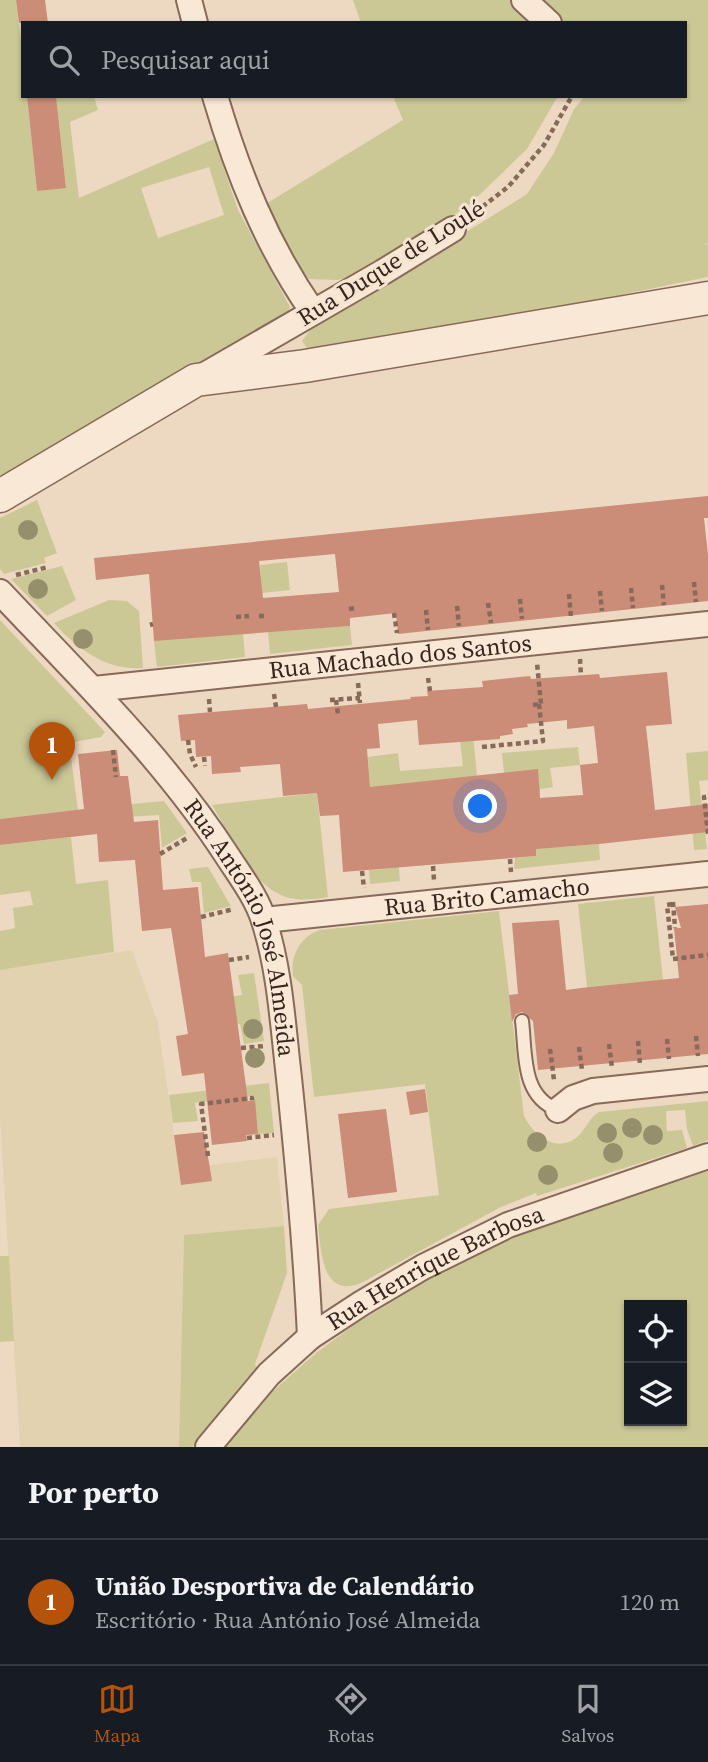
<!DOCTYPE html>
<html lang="pt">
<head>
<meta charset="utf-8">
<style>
  :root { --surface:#171b24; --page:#242831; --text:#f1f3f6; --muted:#9ea1a6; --line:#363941; --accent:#b45309 }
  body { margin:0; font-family:"Source Serif 4",serif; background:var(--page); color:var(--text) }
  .controls { position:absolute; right:21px; bottom:21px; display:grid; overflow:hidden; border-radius:0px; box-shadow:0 2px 5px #0004 }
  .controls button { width:63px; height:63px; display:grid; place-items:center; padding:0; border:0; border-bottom:2px solid var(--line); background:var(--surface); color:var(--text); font:35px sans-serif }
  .you { position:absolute; left:481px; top:807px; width:24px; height:24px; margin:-18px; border:5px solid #fff; border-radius:50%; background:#1a73e8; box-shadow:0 0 0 10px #1a73e833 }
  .badge { display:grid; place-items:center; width:46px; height:46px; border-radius:50%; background:var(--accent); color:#fff; font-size:23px; font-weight:700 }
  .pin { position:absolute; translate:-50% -58px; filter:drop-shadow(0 2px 4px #0008) }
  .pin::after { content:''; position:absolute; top:37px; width:24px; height:21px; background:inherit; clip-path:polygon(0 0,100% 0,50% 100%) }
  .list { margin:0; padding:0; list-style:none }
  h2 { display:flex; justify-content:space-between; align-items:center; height:91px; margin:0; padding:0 28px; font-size:30px }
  h2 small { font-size:23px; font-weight:400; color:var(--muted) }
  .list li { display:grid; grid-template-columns:46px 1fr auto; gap:21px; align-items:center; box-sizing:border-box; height:126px; padding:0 28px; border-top:2px solid var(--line) }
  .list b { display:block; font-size:26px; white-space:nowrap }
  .list p { margin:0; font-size:23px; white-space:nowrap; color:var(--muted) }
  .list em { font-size:23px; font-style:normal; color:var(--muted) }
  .icon { flex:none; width:38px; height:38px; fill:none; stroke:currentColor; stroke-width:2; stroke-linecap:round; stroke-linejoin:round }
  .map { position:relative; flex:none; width:708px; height:1447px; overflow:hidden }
  .search { position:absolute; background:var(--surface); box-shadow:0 2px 5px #0004; left:21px; right:21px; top:21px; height:77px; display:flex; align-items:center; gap:18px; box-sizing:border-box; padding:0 24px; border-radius:0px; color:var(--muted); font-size:26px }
  .sheet { height:217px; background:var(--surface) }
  nav { display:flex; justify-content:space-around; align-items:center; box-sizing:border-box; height:98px; border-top:2px solid var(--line); background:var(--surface); font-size:19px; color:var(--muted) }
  nav a { display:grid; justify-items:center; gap:4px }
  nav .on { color:var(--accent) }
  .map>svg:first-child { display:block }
  .farmland { fill:#e3d2af }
  .green { fill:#cbc896; fill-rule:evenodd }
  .building { fill:#cb8c78; fill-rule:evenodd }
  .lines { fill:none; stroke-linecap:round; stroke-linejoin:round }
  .service-casing { stroke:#876a59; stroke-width:16 }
  .minor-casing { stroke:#876a59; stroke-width:28 }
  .tertiary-casing { stroke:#876a59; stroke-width:35 }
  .path { stroke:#876a59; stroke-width:4.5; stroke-dasharray:5 3.5; stroke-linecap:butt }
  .service { stroke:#f8e8d5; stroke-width:12 }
  .minor { stroke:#f8e8d5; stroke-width:24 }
  .tertiary { stroke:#f8e8d5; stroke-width:32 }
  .tree { fill:#968f6b }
  .labels { text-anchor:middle; stroke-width:6; stroke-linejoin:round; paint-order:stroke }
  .street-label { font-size:24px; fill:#37251d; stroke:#f5e4d1 }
</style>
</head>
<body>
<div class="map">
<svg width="708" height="1447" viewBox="0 0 708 1447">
  <rect width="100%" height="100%" fill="#edd9c2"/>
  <path class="farmland" d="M 132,950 L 158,1023 L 179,1169 L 277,1157 L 284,1226 L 184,1235 L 179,1447 L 20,1447 L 0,1118 L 0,970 Z"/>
  <path class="green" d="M 0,0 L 16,0 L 23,59 L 23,96 L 27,96 L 37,191 L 66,187 L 56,96 L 94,96 L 98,110 L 70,122 L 79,198 L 214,139 L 238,210 L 290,307 L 285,318 L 3,479 L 0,474 ZM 209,167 L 224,215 L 158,238 L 141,188 Z
    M 353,0 L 708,0 L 708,243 L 704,245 L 708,244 L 708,277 L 513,317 L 310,352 L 302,341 L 311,329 L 527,194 L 554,153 L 574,109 L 585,96 L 685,96 L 685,23 L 361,23 Z
    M 393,96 L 558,96 L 527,149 L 470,204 L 422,237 L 357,276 L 337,280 L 309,279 L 286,255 L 264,205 L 403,120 Z
    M 37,500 L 57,553 L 44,558 L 46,563 L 4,574 L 0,569 L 0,518 Z
    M 287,562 L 290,590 L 262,593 L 260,565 Z
    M 62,566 L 76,600 L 47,616 L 11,579 Z
    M 109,600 L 127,601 L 139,611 L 143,668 C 107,671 77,649 54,623 Z
    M 0,620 L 105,732 L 101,737 L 69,743 L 78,810 L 0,819 Z
    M 242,622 L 245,657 L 157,667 L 154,641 Z
    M 350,626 L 352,645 L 270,654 L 268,632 Z
    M 471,714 L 477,776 L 392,785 L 400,881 L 370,884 L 369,870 L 383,869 L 379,818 L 372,818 L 368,757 L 398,753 L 400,771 L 463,766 L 457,715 Z
    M 578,747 L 580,765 L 550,768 L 553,787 L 540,789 L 540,798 L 558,797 L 562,847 L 599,844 L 600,860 L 514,869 L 515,858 L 536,856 L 531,800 L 538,770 L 504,773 L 502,753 Z
    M 708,751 L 708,780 L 699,781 L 707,849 L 694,850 L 686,753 Z
    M 317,793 L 328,897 C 316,899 303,901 290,898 C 252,889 231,836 212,805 Z
    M 164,801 L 187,833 L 162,848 L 159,815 L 123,817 L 122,805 Z
    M 71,837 L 76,884 L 108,880 L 114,952 L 0,970 L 0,931 L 15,928 L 13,908 L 33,905 L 30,891 L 0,895 L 0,845 Z
    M 208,867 L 231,906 L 204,913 L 201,882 L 192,882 L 189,869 Z
    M 654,896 L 663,980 L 587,987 L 578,904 Z
    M 499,911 L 524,1116 C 535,1138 561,1156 581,1133 C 588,1125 590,1117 599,1112 L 708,1101 L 708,1140 L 693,1146 L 687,1129 L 685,1110 L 666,1111 L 667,1131 L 682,1130 L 687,1148 L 537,1196 L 536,1193 L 499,1208 L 363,1282 C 322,1301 321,1251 318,1225 L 329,1209 L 439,1195 L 425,1084 L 314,1097 L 302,985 L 293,976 C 290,957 300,936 320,930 Z
    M 254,973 L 264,1041 L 244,1044 L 240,1024 L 198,1029 L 193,1002 L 242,995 L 238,975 Z
    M 269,1083 L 274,1133 L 258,1134 L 254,1096 L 195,1103 L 198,1121 L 173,1123 L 169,1095 Z
    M 708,1170 L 708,1447 L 223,1447 L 264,1399 L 316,1353 L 354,1325 L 484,1246 ZM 629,1305 L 682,1305 L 682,1421 L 629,1421 Z
    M 284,1226 L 287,1273 L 255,1364 L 258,1369 L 223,1416 L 192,1447 L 179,1447 L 184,1235 Z
    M 0,1256 L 9,1256 L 14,1341 L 0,1342 Z"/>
  <path class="building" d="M 16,0 L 45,0 L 48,23 L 19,23 Z
    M 27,96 L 56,96 L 66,188 L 37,191 Z
    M 708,496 L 708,518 L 704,518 L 708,555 L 708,601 L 398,634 L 396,613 L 350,618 L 350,626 L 154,641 L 149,574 L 96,580 L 94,558 ZM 335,554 L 339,592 L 263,598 L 259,561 Z
    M 667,672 L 672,724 L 646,726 L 655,810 L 708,804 L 708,832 L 599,844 L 536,849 L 536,856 L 343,872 L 339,815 L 320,816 L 317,793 L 283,796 L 280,764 L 240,767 L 241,772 L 212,774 L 211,756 L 196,757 L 195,740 L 181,741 L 178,715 L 307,704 L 308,709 L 411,699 L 410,697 L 428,696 L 427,691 L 483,687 L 482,681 L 530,676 L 531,679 L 599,674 L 600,678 ZM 417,720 L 419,745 L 500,739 L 500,736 L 513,734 L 512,729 L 528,727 L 527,724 L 567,720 L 567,729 L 594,726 L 598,763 L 580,765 L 583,795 L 540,798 L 538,769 L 370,787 L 367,749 L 380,748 L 378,724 Z
    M 117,750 L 120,776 L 128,776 L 134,822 L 158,820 L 163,890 L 198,887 L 205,957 L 228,953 L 248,1101 L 255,1100 L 258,1134 L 246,1135 L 247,1141 L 212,1145 L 204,1073 L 182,1076 L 176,1036 L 188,1034 L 171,928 L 142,931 L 135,860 L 99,862 L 97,834 L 0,845 L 0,819 L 84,809 L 78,754 Z
    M 708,904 L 708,1054 L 538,1070 L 533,1021 L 522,1012 L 516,1014 L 512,1022 L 509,995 L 518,994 L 512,923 L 559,920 L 566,990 L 589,987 L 679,978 L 674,928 L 681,928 L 675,907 Z
    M 425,1089 L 428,1112 L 410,1115 L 406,1092 Z
    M 386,1109 L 397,1192 L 348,1198 L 338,1114 Z
    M 204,1132 L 212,1181 L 181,1185 L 174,1135 Z"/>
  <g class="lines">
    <defs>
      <path id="service" d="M 522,1021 C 526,1054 521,1096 558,1110"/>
      <g id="minor">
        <path d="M 189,0 L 195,23"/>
        <path d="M 524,0 L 549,23"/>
        <path d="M 215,96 C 238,174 267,246 313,312"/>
        <path d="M 203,376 L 383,272 L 453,229"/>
        <path id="s1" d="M 0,592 C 80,677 164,758 228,857 C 241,877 257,898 264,921 C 280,970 283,1027 289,1078 C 298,1164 306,1250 310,1337"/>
        <path id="s2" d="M 94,689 L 708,624"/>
        <path id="s3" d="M 264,920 L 708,874"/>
        <path d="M 558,1110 L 573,1098 L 593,1091 L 708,1079"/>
        <path id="s4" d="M 208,1447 L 269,1374 L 310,1337 L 362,1303 L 423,1267 L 508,1225 L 708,1156"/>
      </g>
      <path id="tertiary" d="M 0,496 L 196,380 L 305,366 L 708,298"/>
    </defs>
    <use href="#service" class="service-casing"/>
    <use href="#minor" class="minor-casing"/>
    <use href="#tertiary" class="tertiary-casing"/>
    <path class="path" d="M 469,217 L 508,187 L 544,145 L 572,96
      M 16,575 L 48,567
      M 694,582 L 696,602
      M 662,585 L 664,605
      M 631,588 L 633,608
      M 600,591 L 602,611
      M 569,594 L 571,618
      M 520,599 L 522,619
      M 488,603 L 491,623
      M 457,606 L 459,626
      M 349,609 L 356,608
      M 426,610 L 428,630
      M 394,613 L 397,633
      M 259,616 L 267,616
      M 236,617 L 249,616
      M 150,625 L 153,624
      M 580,659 L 581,676
      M 428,678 L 430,691
      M 358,683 L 360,703
      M 274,694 L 276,707
      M 209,699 L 210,712
      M 330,700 L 360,698
      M 336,700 L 338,714
      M 533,705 L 541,704 L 537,663
      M 188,740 L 190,754 L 196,767
      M 482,747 L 543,741 L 539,704
      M 113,750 L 116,777
      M 204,757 L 205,766
      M 706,797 L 704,797 L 708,834
      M 160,854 L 187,838
      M 510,859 L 511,872
      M 433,866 L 434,880
      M 362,871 L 364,888
      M 673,902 L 675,928
      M 672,904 L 667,905 L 673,959 L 708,955
      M 201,917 L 234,909
      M 229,960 L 249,957
      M 696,1036 L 698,1056
      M 667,1039 L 669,1059
      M 638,1041 L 640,1065
      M 609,1044 L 612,1068
      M 579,1047 L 582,1070
      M 241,1048 L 265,1046
      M 550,1049 L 554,1080
      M 247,1138 L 274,1135
      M 208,1156 L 201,1104 L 252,1098 L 252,1100"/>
    <use href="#service" class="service"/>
    <use href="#minor" class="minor"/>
    <use href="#tertiary" class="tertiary"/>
  </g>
  <g class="tree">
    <circle cx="28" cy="530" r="10"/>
    <circle cx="38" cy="589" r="10"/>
    <circle cx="83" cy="639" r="10"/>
    <circle cx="253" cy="1029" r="10"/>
    <circle cx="255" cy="1058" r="10"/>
    <circle cx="632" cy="1128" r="10"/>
    <circle cx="607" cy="1133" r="10"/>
    <circle cx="653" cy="1135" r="10"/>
    <circle cx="537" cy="1142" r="10"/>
    <circle cx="613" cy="1153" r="10"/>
    <circle cx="548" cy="1175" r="10"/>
  </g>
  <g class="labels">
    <g class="street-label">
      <text transform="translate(391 263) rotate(-32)" y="8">Rua Duque de Loulé</text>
      <text dy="8" stroke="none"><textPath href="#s2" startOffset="308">Rua Machado dos Santos</textPath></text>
      <text dy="8" stroke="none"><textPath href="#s3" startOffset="224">Rua Brito Camacho</textPath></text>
      <text dy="8" stroke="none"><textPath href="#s1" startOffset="422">Rua António José Almeida</textPath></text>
      <text dy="8" stroke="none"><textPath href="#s4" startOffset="294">Rua Henrique Barbosa</textPath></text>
    </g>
  </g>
</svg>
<div class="controls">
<button><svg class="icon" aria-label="locate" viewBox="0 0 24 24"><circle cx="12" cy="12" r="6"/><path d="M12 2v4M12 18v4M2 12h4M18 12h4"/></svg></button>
<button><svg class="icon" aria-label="layers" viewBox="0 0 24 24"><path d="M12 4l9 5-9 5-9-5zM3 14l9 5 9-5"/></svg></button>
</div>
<div class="you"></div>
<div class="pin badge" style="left:52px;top:780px">1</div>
<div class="search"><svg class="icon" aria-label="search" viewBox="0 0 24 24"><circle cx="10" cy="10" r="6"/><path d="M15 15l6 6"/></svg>Pesquisar aqui</div>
</div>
<section class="sheet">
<h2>Por perto<small></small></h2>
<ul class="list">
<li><span class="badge">1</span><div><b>União Desportiva de Calendário</b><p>Escritório · Rua António José Almeida</p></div><em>120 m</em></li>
</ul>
</section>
<nav>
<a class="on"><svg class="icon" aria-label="map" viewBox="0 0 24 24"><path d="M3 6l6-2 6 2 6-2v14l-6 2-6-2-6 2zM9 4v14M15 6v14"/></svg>Mapa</a>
<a><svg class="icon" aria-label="directions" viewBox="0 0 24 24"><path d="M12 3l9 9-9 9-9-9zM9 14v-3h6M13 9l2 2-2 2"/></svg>Rotas</a>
<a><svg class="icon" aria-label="saved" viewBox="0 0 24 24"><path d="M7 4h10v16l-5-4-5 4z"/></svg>Salvos</a>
</nav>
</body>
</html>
